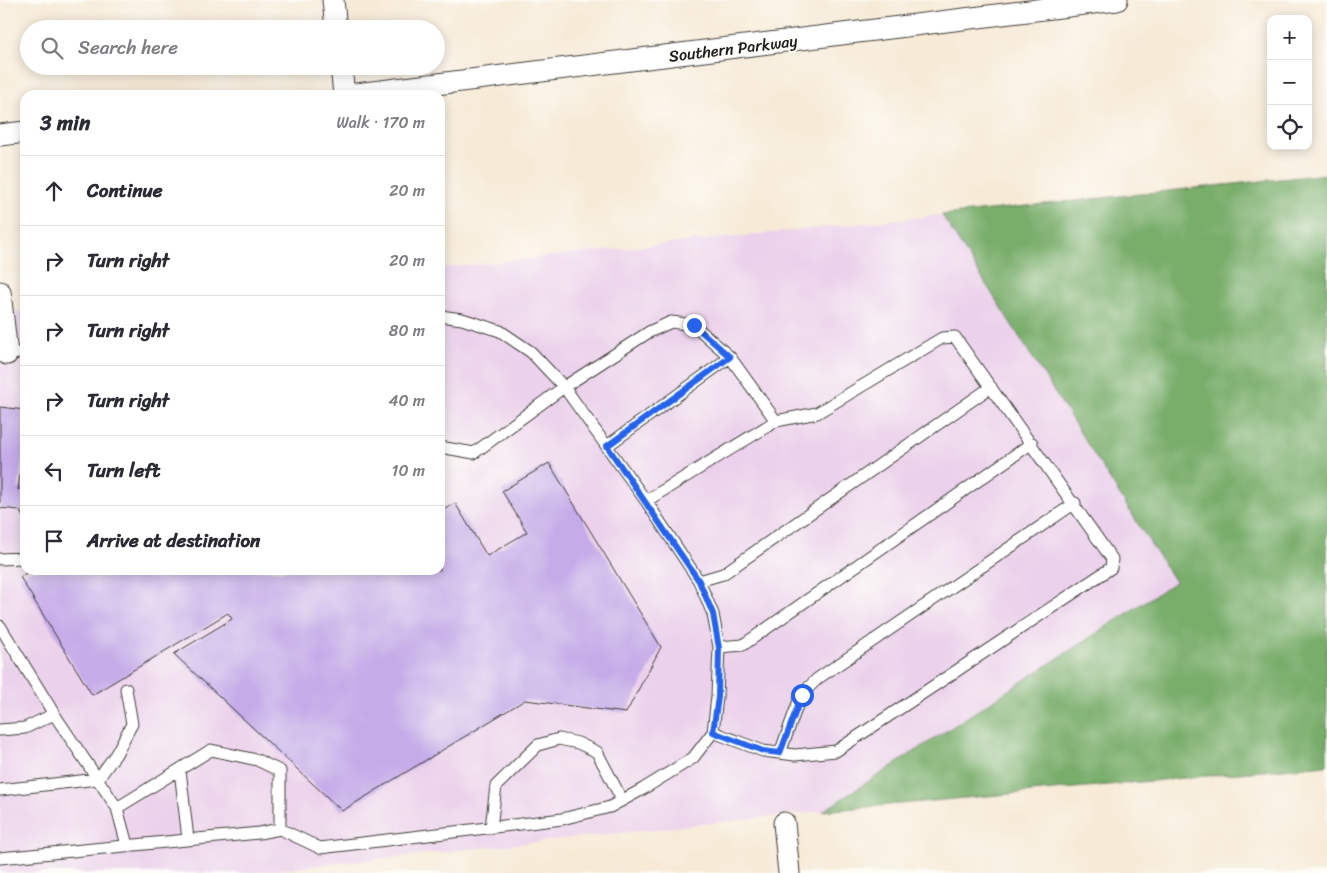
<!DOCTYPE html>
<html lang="en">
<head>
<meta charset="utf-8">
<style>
  :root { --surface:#fff; --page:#f7f7f7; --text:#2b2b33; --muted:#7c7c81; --line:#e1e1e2 }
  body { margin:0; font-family:Sriracha,sans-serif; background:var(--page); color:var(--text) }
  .controls { position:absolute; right:15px; top:15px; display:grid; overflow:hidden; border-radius:10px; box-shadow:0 2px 12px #0003 }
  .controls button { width:45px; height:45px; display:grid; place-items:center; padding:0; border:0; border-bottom:1px solid var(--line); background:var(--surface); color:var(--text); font:25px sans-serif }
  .stop { position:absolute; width:15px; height:15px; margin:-11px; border:4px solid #2563eb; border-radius:50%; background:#fff }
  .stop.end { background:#2563eb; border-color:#fff; box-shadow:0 1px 5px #0008 }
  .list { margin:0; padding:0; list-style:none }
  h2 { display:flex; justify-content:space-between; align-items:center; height:65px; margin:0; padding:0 20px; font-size:21px }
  h2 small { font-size:16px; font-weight:400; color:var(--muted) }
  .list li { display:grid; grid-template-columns:32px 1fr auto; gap:15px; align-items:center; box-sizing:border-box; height:70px; padding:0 20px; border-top:1px solid var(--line) }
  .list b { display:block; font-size:19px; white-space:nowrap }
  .list em { font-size:16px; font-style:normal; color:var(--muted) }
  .icon { flex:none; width:28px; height:28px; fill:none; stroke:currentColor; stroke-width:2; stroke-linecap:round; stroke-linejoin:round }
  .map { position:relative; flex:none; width:1327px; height:873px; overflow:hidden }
  .search { position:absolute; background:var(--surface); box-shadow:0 2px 12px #0003; left:20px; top:20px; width:425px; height:55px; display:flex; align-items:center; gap:12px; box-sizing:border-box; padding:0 18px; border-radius:28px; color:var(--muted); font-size:19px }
  .panel { position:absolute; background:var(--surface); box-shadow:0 2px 12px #0003; left:20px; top:90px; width:425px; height:485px; border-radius:15px }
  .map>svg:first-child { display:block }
  .built { fill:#ebd1eb }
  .forest { fill:#78ad6a; stroke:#4a6443 }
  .building { fill:#c5ace8 }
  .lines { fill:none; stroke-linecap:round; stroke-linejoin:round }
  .service-casing { stroke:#3d3b38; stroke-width:13 }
  .minor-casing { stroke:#3d3b38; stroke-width:23 }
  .service { stroke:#fff; stroke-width:11 }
  .minor { stroke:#fff; stroke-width:21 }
  .route { stroke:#2563eb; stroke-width:6 }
  .labels { text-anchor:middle; stroke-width:4; stroke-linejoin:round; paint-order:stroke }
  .street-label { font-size:16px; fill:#1c1c1c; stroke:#fdfcf7 }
</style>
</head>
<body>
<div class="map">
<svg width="1327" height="873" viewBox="0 0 1327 873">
  <rect width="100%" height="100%" fill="#fdfcf7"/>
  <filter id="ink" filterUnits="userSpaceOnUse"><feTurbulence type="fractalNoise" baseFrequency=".02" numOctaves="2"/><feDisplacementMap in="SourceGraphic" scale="10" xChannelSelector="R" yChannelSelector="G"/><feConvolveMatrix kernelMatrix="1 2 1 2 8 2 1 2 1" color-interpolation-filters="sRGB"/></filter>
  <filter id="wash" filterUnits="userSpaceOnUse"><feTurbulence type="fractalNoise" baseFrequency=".0096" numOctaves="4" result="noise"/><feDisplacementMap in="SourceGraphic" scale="20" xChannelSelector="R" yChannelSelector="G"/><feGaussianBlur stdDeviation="1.12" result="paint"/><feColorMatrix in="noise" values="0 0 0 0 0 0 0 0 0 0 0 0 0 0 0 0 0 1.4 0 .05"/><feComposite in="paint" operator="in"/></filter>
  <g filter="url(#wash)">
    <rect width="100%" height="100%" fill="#f7ead7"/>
    <path class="built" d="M 942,215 L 1175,582 L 823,811 L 247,873 L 0,873 L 0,314 L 25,311 L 25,570 L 440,570 L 440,268 Z"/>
    <path class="forest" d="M 1327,174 L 1327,765 L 823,811 L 1175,582 L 942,215 Z"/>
    <g id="blocks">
      <path class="building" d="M 0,407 L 25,410 L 25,436 L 18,490 L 25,485 L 25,520 L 19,510 L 0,508 Z
        M 549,463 L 661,647 L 626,713 L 525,700 L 342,811 L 174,654 L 232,619 L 228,613 L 92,695 L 20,577 L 31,570 L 440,570 L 440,512 L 455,503 L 487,556 L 527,532 L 502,491 Z"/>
    </g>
  </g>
  <g filter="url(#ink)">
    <use href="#blocks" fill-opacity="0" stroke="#3d3b38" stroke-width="1"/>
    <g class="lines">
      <defs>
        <path id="service" d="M 4,355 L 25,352
          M 607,446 L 730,357
          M 440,447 L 474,453 L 564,387 L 649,332 L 671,322 L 694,325 L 730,357 L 776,421
          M 646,501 L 776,421 L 817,413 L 942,338 L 955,337 L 1112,559 L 1111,568 L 836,751 L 795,755 L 763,751 L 713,732
          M 0,559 L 25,558
          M 699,581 L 723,574 L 991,387
          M 0,626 L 54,714 L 117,808 L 127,845
          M 719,647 L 743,645 L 1032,443
          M 0,730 L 25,728 L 54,714
          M 780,753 L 801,695 L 817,679 L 1075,503
          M 180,770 L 188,839
          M 0,790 L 98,779 L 116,754 L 132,724 L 126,689
          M 117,808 L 211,750 L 257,760 L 280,771 L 280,829
          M 491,828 L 496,786 L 538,745 L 559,739 L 578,743 L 597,752 L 622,800
          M 0,858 L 259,833 L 280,829 L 320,848 L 562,819 L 610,807 L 643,789 L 693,758 L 713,732 L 717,697 L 719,647 L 713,614 L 699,581 L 646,501 L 564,387 L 531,352 L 500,331 L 462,319 L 440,316"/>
        <path id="minor" d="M 333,0 L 336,29
          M 341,66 L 344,95
          M 348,95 L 1117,0
          M 0,135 L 25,132
          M 0,292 L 7,354
          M 784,823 L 789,873"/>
      </defs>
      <use href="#service" class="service-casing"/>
      <use href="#minor" class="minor-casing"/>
      <use href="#service" class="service"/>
      <use href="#minor" class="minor"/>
    </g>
  </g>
  <g class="lines" filter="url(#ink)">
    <path class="route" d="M 694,325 L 730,357 L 607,446 L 699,581 L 713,614 L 719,648 L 718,697 L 713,732 L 763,751 L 780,753 L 802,695"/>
  </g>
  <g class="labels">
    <g class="street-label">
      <text transform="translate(733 48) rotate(-7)" y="6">Southern Parkway</text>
    </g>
  </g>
</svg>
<div class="controls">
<button>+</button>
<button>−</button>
<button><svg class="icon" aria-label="locate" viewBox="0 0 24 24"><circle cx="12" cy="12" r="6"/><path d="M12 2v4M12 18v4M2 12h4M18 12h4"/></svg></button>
</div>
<div class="stop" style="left:802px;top:695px"></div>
<div class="stop end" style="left:694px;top:325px"></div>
<div class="search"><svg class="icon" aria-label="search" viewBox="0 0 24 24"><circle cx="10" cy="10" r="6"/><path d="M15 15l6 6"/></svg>Search here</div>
<section class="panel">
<h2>3 min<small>Walk · 170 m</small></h2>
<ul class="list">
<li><svg class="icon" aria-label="ahead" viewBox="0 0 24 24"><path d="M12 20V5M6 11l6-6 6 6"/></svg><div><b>Continue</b></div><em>20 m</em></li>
<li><svg class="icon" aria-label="right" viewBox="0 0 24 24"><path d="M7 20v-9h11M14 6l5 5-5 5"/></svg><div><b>Turn right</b></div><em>20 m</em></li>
<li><svg class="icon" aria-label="right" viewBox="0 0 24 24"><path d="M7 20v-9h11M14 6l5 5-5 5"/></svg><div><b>Turn right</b></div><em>80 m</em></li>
<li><svg class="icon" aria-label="right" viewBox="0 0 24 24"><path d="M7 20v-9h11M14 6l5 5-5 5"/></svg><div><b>Turn right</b></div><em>40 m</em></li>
<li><svg class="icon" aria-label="left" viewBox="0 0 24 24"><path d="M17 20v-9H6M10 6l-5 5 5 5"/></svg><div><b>Turn left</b></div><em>10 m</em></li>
<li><svg class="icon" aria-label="arrive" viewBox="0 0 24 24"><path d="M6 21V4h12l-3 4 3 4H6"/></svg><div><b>Arrive at destination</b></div></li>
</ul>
</section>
</div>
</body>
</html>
